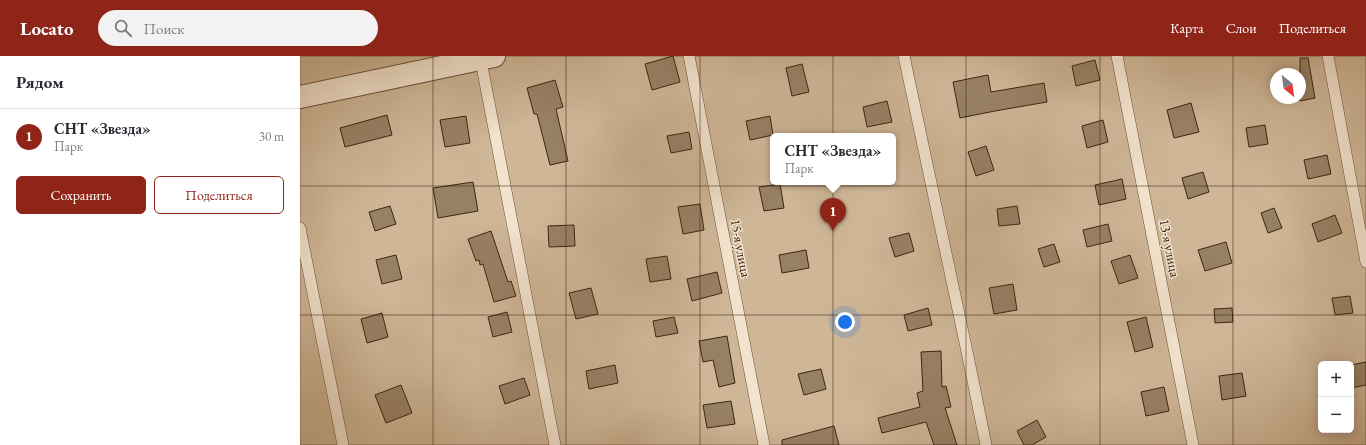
<!DOCTYPE html>
<html lang="ru">
<head>
<meta charset="utf-8">
<style>
  :root { --surface:#fff; --page:#f2f2f3; --text:#2b2b33; --muted:#7c7c81; --line:#e1e1e2; --accent:#8f2418 }
  body { margin:0; font-family:"EB Garamond",serif; background:var(--page); color:var(--text) }
  .controls { position:absolute; right:12px; bottom:12px; display:grid; overflow:hidden; border-radius:6px; box-shadow:0 2px 10px #0003 }
  .controls button { width:36px; height:36px; display:grid; place-items:center; padding:0; border:0; border-bottom:1px solid var(--line); background:var(--surface); color:var(--text); font:20px sans-serif }
  .compass { position:absolute; left:970px; top:12px; width:36px; height:36px; border-radius:50%; background:var(--surface); box-shadow:0 2px 10px #0003; rotate:151deg }
  .you { position:absolute; left:545px; top:266px; width:14px; height:14px; margin:-10px; border:3px solid #fff; border-radius:50%; background:#1a73e8; box-shadow:0 0 0 6px #1a73e833 }
  .badge { display:grid; place-items:center; width:26px; height:26px; border-radius:50%; background:var(--accent); color:#fff; font-size:13px; font-weight:700 }
  .pin { position:absolute; translate:-50% -33px; filter:drop-shadow(0 1px 2px #0008) }
  .pin::after { content:''; position:absolute; top:21px; width:14px; height:12px; background:inherit; clip-path:polygon(0 0,100% 0,50% 100%) }
  .popup { position:absolute; left:470px; top:77px; width:126px; height:52px; box-sizing:border-box; display:grid; place-content:center; border-radius:6px; background:var(--surface); filter:drop-shadow(0 1px 3px #0005); font-size:13px; white-space:nowrap; color:var(--muted) }
  .popup b { font-size:15px; color:var(--text) }
  .popup::after { content:''; position:absolute; left:50%; top:100%; margin-left:-8px; border:8px solid transparent; border-top-color:var(--surface) }
  .list { margin:0; padding:0; list-style:none }
  h2 { display:flex; justify-content:space-between; align-items:center; height:52px; margin:0; padding:0 16px; font-size:17px }
  h2 small { font-size:13px; font-weight:400; color:var(--muted) }
  .list li { display:grid; grid-template-columns:26px 1fr auto; gap:12px; align-items:center; box-sizing:border-box; height:56px; padding:0 16px; border-top:1px solid var(--line) }
  .list b { display:block; font-size:15px; white-space:nowrap }
  .list p { margin:0; font-size:13px; white-space:nowrap; color:var(--muted) }
  .list em { font-size:13px; font-style:normal; color:var(--muted) }
  .actions { display:flex; gap:8px; padding:12px 16px }
  .actions a { flex:1; padding:9px 0; border:1px solid var(--accent); border-radius:6px; text-align:center; font-size:14px; color:var(--accent) }
  .actions .main { background:var(--accent); color:#fff }
  .icon { flex:none; width:22px; height:22px; fill:none; stroke:currentColor; stroke-width:2; stroke-linecap:round; stroke-linejoin:round }
  .map { position:relative; flex:none; width:1066px; height:389px; overflow:hidden }
  header { display:flex; align-items:center; gap:24px; box-sizing:border-box; height:56px; padding:0 20px; background:var(--accent); color:#fff }
  header strong { font-size:19px }
  nav { display:flex; gap:22px; margin-inline-start:auto; font-size:14px }
  .search { width:280px; height:36px; background:var(--page); display:flex; align-items:center; gap:10px; box-sizing:border-box; padding:0 14px; border-radius:22px; color:var(--muted); font-size:15px }
  main { display:flex }
  aside { flex:1; background:var(--surface) }
  .map>svg:first-child { display:block }
  .green { fill:#ceb697; stroke:#866e54; fill-rule:evenodd }
  .building { fill:#988065; stroke:#3d2511 }
  .lines { fill:none; stroke-linecap:round; stroke-linejoin:round }
  .service-casing { stroke:#69513a; stroke-width:12 }
  .minor-casing { stroke:#69513a; stroke-width:24 }
  .service { stroke:#f3e3ce; stroke-width:11 }
  .minor { stroke:#f3e3ce; stroke-width:22 }
  .grid { fill:none; stroke:#3d2511; stroke-width:1; stroke-opacity:0.55 }
  .labels { text-anchor:middle; stroke-width:3; stroke-linejoin:round; paint-order:stroke }
  .street-label { font-size:14px; fill:#3d2511; stroke:#f3e3ce }
</style>
</head>
<body>
<header>
<strong>Locato</strong>
<div class="search"><svg class="icon" aria-label="search" viewBox="0 0 24 24"><circle cx="10" cy="10" r="6"/><path d="M15 15l6 6"/></svg>Поиск</div>
<nav><a>Карта</a><a>Слои</a><a>Поделиться</a></nav>
</header>
<main>
<aside>
<h2>Рядом<small></small></h2>
<ul class="list">
<li><span class="badge">1</span><div><b>СНТ «Звезда»</b><p>Парк</p></div><em>30 m</em></li>
</ul>
<div class="actions"><a class="main">Сохранить</a><a>Поделиться</a></div>
</aside>
<div class="map">
<svg width="1066" height="389" viewBox="0 0 1066 389">
  <rect width="100%" height="100%" fill="#ecd4b3"/>
  <filter id="stains"><feTurbulence type="fractalNoise" baseFrequency=".005" numOctaves="4"/><feColorMatrix values="0 0 0 0 .2 0 0 0 0 .09 0 0 0 0 .02 0 0 0 .5 -.17"/></filter>
  <radialGradient id="worn" r=".72"><stop offset=".6" stop-color="#630" stop-opacity="0"/><stop offset="1" stop-color="#630" stop-opacity=".3"/></radialGradient>
  <path class="green" d="M 0,0 L 1066,0 L 1066,389 L 0,389 ZM 976,18 L 1000,18 L 1000,42 L 976,42 ZM 473,80 L 593,80 L 593,126 L 473,126 ZM 1021,308 L 1051,308 L 1051,374 L 1021,374 Z"/>
  <path class="building" d="M 373,0 L 380,26 L 352,34 L 345,8 Z
    M 1000,2 L 1008,2 L 1015,42 L 1000,45 Z
    M 795,4 L 800,24 L 776,30 L 772,10 Z
    M 502,8 L 509,36 L 492,40 L 486,12 Z
    M 688,19 L 691,36 L 744,27 L 747,46 L 695,55 L 660,62 L 653,26 Z
    M 255,24 L 263,51 L 256,53 L 268,105 L 250,109 L 237,58 L 234,58 L 227,32 Z
    M 587,45 L 592,66 L 567,71 L 563,51 Z
    M 891,47 L 899,76 L 874,82 L 867,54 Z
    M 87,59 L 92,79 L 45,91 L 40,72 Z
    M 166,60 L 170,87 L 145,91 L 140,64 Z
    M 470,60 L 473,79 L 450,84 L 446,65 Z
    M 803,64 L 808,86 L 787,92 L 782,70 Z
    M 965,69 L 968,88 L 949,91 L 946,72 Z
    M 389,76 L 392,93 L 371,97 L 367,80 Z
    M 686,90 L 694,114 L 676,120 L 668,96 Z
    M 1027,99 L 1031,118 L 1008,123 L 1004,104 Z
    M 903,116 L 909,136 L 888,143 L 882,122 Z
    M 822,123 L 826,143 L 799,149 L 795,129 Z
    M 173,126 L 178,155 L 138,162 L 133,132 Z
    M 480,128 L 484,152 L 464,155 L 459,131 Z
    M 400,148 L 404,174 L 383,178 L 378,151 Z
    M 90,150 L 96,168 L 75,175 L 69,156 Z
    M 717,150 L 720,168 L 699,170 L 697,153 Z
    M 974,152 L 982,172 L 968,177 L 961,157 Z
    M 1035,159 L 1042,177 L 1018,186 L 1012,168 Z
    M 808,168 L 812,185 L 787,191 L 783,174 Z
    M 274,169 L 275,190 L 249,191 L 248,170 Z
    M 191,175 L 208,226 L 211,225 L 216,240 L 194,246 L 183,208 L 180,209 L 179,204 L 176,205 L 168,183 Z
    M 609,177 L 614,195 L 595,201 L 589,182 Z
    M 926,186 L 932,207 L 905,215 L 898,194 Z
    M 754,188 L 760,206 L 744,211 L 738,193 Z
    M 506,194 L 509,212 L 482,217 L 479,199 Z
    M 96,199 L 102,223 L 82,228 L 76,204 Z
    M 830,199 L 838,222 L 819,228 L 811,205 Z
    M 367,200 L 371,223 L 350,226 L 346,203 Z
    M 417,216 L 422,237 L 392,245 L 387,223 Z
    M 713,228 L 717,254 L 694,258 L 689,232 Z
    M 291,232 L 298,258 L 276,263 L 269,237 Z
    M 1050,240 L 1053,257 L 1035,259 L 1032,242 Z
    M 628,252 L 632,269 L 608,275 L 604,259 Z
    M 932,252 L 933,266 L 915,267 L 914,253 Z
    M 207,256 L 212,276 L 193,281 L 188,261 Z
    M 82,257 L 88,281 L 67,287 L 61,263 Z
    M 374,261 L 378,277 L 356,281 L 353,265 Z
    M 846,261 L 853,291 L 835,296 L 827,266 Z
    M 427,280 L 435,327 L 419,331 L 413,304 L 403,306 L 399,285 Z
    M 641,295 L 642,331 L 646,330 L 651,351 L 645,352 L 657,389 L 634,389 L 626,366 L 582,377 L 578,362 L 620,351 L 617,337 L 623,335 L 621,296 Z
    M 1066,306 L 1066,329 L 1051,332 L 1051,309 Z
    M 315,309 L 318,327 L 289,333 L 286,315 Z
    M 521,313 L 526,333 L 504,339 L 498,318 Z
    M 942,317 L 946,340 L 922,344 L 919,320 Z
    M 224,322 L 230,339 L 205,348 L 199,330 Z
    M 101,329 L 112,357 L 86,367 L 75,339 Z
    M 864,331 L 869,355 L 846,360 L 841,336 Z
    M 431,345 L 435,368 L 407,372 L 403,349 Z
    M 737,364 L 746,381 L 732,389 L 724,389 L 717,375 Z
    M 534,370 L 539,389 L 482,389 L 482,384 Z"/>
  <g class="lines">
    <defs>
      <path id="service" d="M 180,0 L 255,389
        M 389,0 L 464,389
        M 604,0 L 669,305 L 686,389
        M 817,0 L 893,389
        M 1028,0 L 1066,206
        M 0,172 L 43,389"/>
      <path id="minor" d="M 0,41 L 194,0"/>
    </defs>
    <use href="#service" class="service-casing"/>
    <use href="#minor" class="minor-casing"/>
    <use href="#service" class="service"/>
    <use href="#minor" class="minor"/>
  </g>
  <path class="grid" d="M 133,0 L 133,389M 266,0 L 266,389M 400,0 L 400,389M 533,0 L 533,389M 666,0 L 666,389M 800,0 L 800,389M 933,0 L 933,389M 0,130 L 1066,130M 0,259 L 1066,259"/>
  <g class="labels">
    <g class="street-label">
      <text transform="translate(441 192) rotate(79)" y="5">15-я улица</text>
      <text transform="translate(870 192) rotate(79)" y="5">13-я улица</text>
    </g>
  </g>
  <rect width="100%" height="100%" filter="url(#stains)"/>
  <rect width="100%" height="100%" fill="url(#worn)"/>
</svg>
<div class="controls">
<button>+</button>
<button>−</button>
</div>
<svg class="compass" viewBox="-18 -18 36 36"><path d="M0-13l5 13h-10z" fill="#e53935"/><path d="M0 13l5-13h-10z" fill="#7c7c81"/></svg>
<div class="you"></div>
<div class="pin badge" style="left:533px;top:175px">1</div>
<div class="popup"><b>СНТ «Звезда»</b>Парк</div>
</div>
</main>
</body>
</html>
